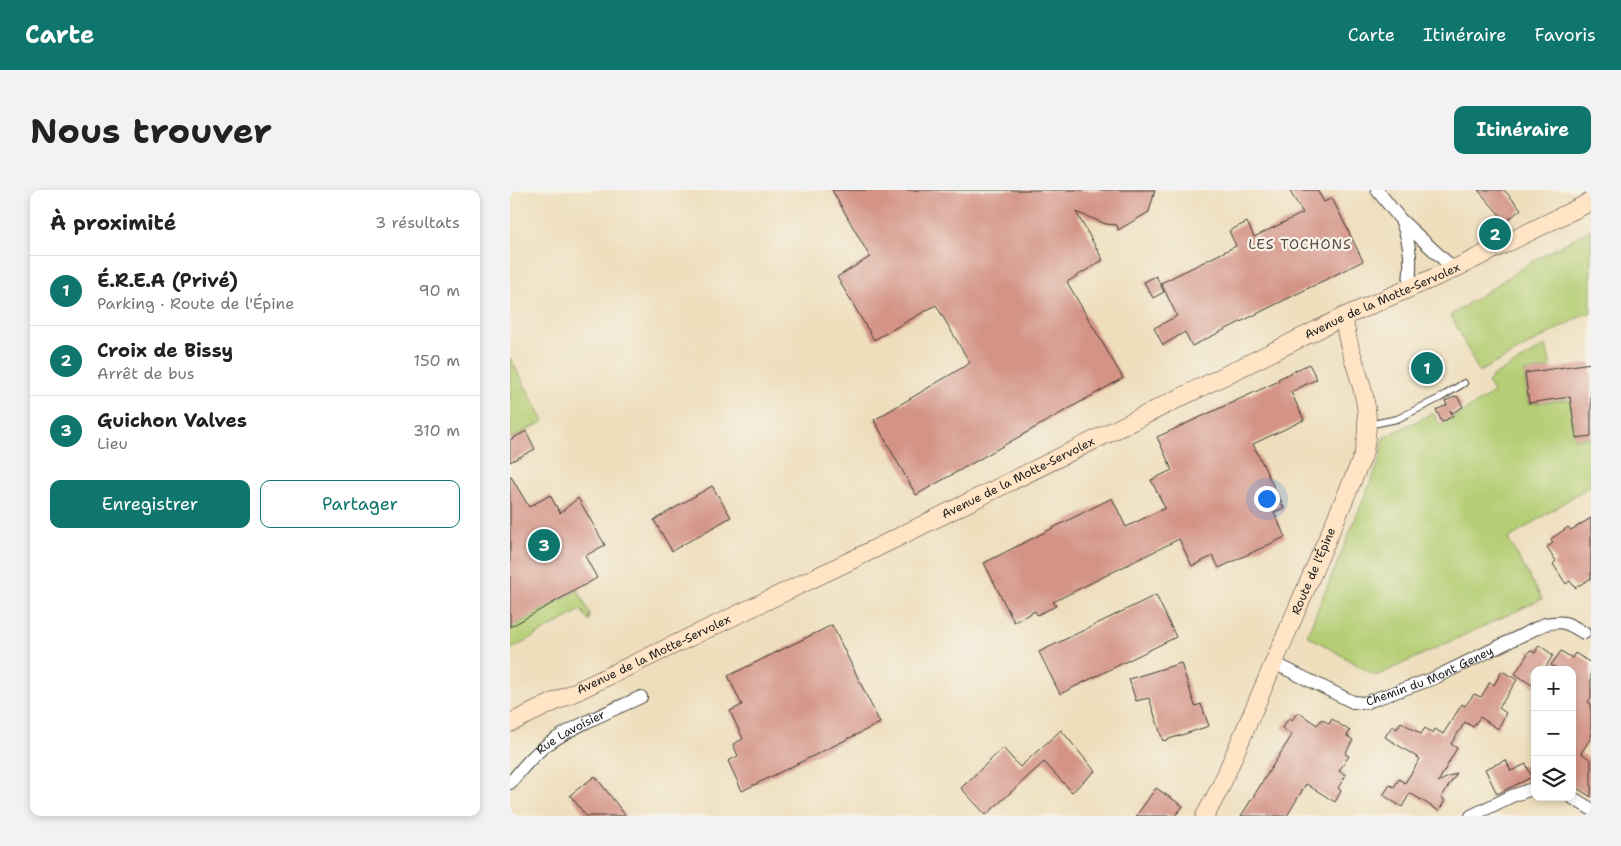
<!DOCTYPE html>
<html lang="fr">
<head>
<meta charset="utf-8">
<style>
  :root { --surface:#fff; --page:#f2f2f2; --text:#222; --muted:#767676; --line:#e0e0e0; --accent:#0f766e }
  body { margin:0; font-family:"Shantell Sans",sans-serif; background:var(--page); color:var(--text) }
  .controls { position:absolute; right:15px; bottom:15px; display:grid; overflow:hidden; border-radius:10px; box-shadow:0 2px 8px #0003 }
  .controls button { width:45px; height:45px; display:grid; place-items:center; padding:0; border:0; border-bottom:1px solid var(--line); background:var(--surface); color:var(--text); font:25px sans-serif }
  .you { position:absolute; left:756px; top:308px; width:18px; height:18px; margin:-12px; border:4px solid #fff; border-radius:50%; background:#1a73e8; box-shadow:0 0 0 8px #1a73e833 }
  .badge { display:grid; place-items:center; width:32px; height:32px; border-radius:50%; background:var(--accent); color:#fff; font-size:16px; font-weight:700 }
  .pin { position:absolute; translate:-50% -50%; border:2px solid #fff; box-shadow:0 1px 5px #0006 }
  .list { margin:0; padding:0; list-style:none }
  h2 { display:flex; justify-content:space-between; align-items:center; height:65px; margin:0; padding:0 20px; font-size:21px }
  h2 small { font-size:16px; font-weight:400; color:var(--muted) }
  .list li { display:grid; grid-template-columns:32px 1fr auto; gap:15px; align-items:center; box-sizing:border-box; height:70px; padding:0 20px; border-top:1px solid var(--line) }
  .list b { display:block; font-size:19px; white-space:nowrap }
  .list p { margin:0; font-size:16px; white-space:nowrap; color:var(--muted) }
  .list em { font-size:16px; font-style:normal; color:var(--muted) }
  .actions { display:flex; gap:10px; padding:15px 20px }
  .actions a { flex:1; padding:11px 0; border:1px solid var(--accent); border-radius:10px; text-align:center; font-size:18px; color:var(--accent) }
  .actions .main { background:var(--accent); color:#fff }
  .icon { flex:none; width:28px; height:28px; fill:none; stroke:currentColor; stroke-width:2; stroke-linecap:round; stroke-linejoin:round }
  .map { position:relative; flex:none; width:1081px; height:626px; overflow:hidden; border-radius:10px }
  header { display:flex; align-items:center; gap:30px; box-sizing:border-box; height:70px; padding:0 25px; background:var(--accent); color:#fff }
  header strong { font-size:24px }
  nav { display:flex; gap:28px; margin-inline-start:auto; font-size:18px }
  .intro { display:flex; align-items:center; justify-content:space-between; box-sizing:border-box; height:120px; padding:0 30px }
  h1 { margin:0; font-size:35px }
  .button { padding:12px 22px; border-radius:10px; background:var(--accent); color:#fff; font-size:18px; font-weight:700 }
  main { display:flex; gap:30px; padding:0 30px }
  aside { flex:1; background:var(--surface); border-radius:10px; box-shadow:0 2px 8px #0003 }
  .map>svg:first-child { display:block }
  .green { fill:#b5ce74; stroke:#687548 }
  .building { fill:#d39385 }
  .lines { fill:none; stroke-linecap:round; stroke-linejoin:round }
  .lane-casing { stroke:#3c3934; stroke-width:8 }
  .street-casing { stroke:#3c3934; stroke-width:14 }
  .secondary-casing { stroke:#3c3934; stroke-width:19 }
  .lane { stroke:#fff; stroke-width:6 }
  .street { stroke:#fff; stroke-width:12 }
  .secondary { stroke:#ffe4c6; stroke-width:18 }
  .labels { text-anchor:middle; stroke-width:4.5; stroke-linejoin:round; paint-order:stroke }
  .street-label { font-size:12px; fill:#1c1c1c; stroke:#f7f3e8 }
  .neighbourhood-label { font-size:14px; letter-spacing:1px; fill:#5c4641; stroke:#f7f3e8 }
</style>
</head>
<body>
<header>
<strong>Carte</strong>
<nav><a>Carte</a><a>Itinéraire</a><a>Favoris</a></nav>
</header>
<div class="intro"><h1>Nous trouver</h1><a class="button">Itinéraire</a></div>
<main>
<aside>
<h2>À proximité<small>3 résultats</small></h2>
<ul class="list">
<li><span class="badge">1</span><div><b>É.R.E.A (Privé)</b><p>Parking · Route de l'Épine</p></div><em>90 m</em></li>
<li><span class="badge">2</span><div><b>Croix de Bissy</b><p>Arrêt de bus</p></div><em>150 m</em></li>
<li><span class="badge">3</span><div><b>Guichon Valves</b><p>Lieu</p></div><em>310 m</em></li>
</ul>
<div class="actions"><a class="main">Enregistrer</a><a>Partager</a></div>
</aside>
<div class="map">
<svg width="1081" height="626" viewBox="0 0 1081 626">
  <rect width="100%" height="100%" fill="#f7f3e8"/>
  <filter id="ink" filterUnits="userSpaceOnUse"><feTurbulence type="fractalNoise" baseFrequency=".02" numOctaves="2"/><feDisplacementMap in="SourceGraphic" scale="10" xChannelSelector="R" yChannelSelector="G"/><feConvolveMatrix kernelMatrix="1 2 1 2 8 2 1 2 1" color-interpolation-filters="sRGB"/></filter>
  <filter id="wash" filterUnits="userSpaceOnUse"><feTurbulence type="fractalNoise" baseFrequency=".0096" numOctaves="4" result="noise"/><feDisplacementMap in="SourceGraphic" scale="20" xChannelSelector="R" yChannelSelector="G"/><feGaussianBlur stdDeviation="1.12" result="paint"/><feColorMatrix in="noise" values="0 0 0 0 0 0 0 0 0 0 0 0 0 0 0 0 0 1.4 0 .05"/><feComposite in="paint" operator="in"/></filter>
  <g filter="url(#wash)">
    <rect width="100%" height="100%" fill="#eedebc"/>
    <path class="green" d="M 1081,39 L 1081,123 L 1073,125 L 969,182 L 941,125 L 1023,71 Z
      M 1036,155 L 1041,178 L 1014,182 L 1018,214 L 1071,208 L 1072,215 L 1061,216 L 1065,249 L 1081,247 L 1081,295 L 998,349 L 1032,409 L 866,486 L 797,445 L 870,270 L 873,248 L 923,223 L 930,235 L 984,203 L 978,193 L 982,187 Z
      M 0,168 L 34,231 L 0,249 Z
      M 68,400 L 80,424 L 79,431 L 71,420 L 0,460 L 0,438 Z"/>
    <g id="blocks">
      <path class="building" d="M 322,0 L 645,0 L 639,22 L 608,40 L 607,35 L 596,34 L 566,22 L 593,70 L 557,92 L 613,188 L 406,305 L 364,230 L 460,173 L 426,115 L 364,150 L 327,87 L 360,67 Z
        M 779,0 L 807,0 L 814,12 L 822,8 L 853,71 L 682,156 L 675,142 L 653,155 L 644,138 L 667,126 L 651,93 L 726,56 L 719,41 L 737,32 L 744,47 L 793,23 Z
        M 968,0 L 994,0 L 1011,19 L 996,32 Z
        M 646,86 L 654,102 L 643,108 L 634,92 Z
        M 1081,173 L 1081,246 L 1066,248 L 1060,207 L 1019,213 L 1015,183 Z
        M 799,174 L 807,189 L 781,202 L 794,230 L 743,254 L 774,318 L 764,322 L 775,347 L 709,378 L 703,366 L 682,376 L 669,349 L 543,412 L 546,416 L 527,425 L 525,421 L 504,432 L 474,373 L 602,308 L 616,337 L 655,318 L 641,290 L 662,280 L 647,247 L 769,191 L 768,189 Z
        M 947,206 L 953,217 L 942,223 L 940,220 L 943,226 L 932,232 L 926,220 L 937,215 L 935,211 Z
        M 16,241 L 25,259 L 0,272 L 0,250 Z
        M 0,285 L 19,317 L 40,305 L 50,323 L 68,308 L 95,355 L 75,366 L 87,388 L 0,437 Z
        M 202,296 L 221,327 L 162,361 L 144,330 Z
        M 1081,328 L 1081,388 L 1065,398 L 1060,391 L 1056,394 L 1043,374 L 1046,371 L 1037,357 L 1043,353 L 1041,349 L 1058,337 L 1061,340 Z
        M 646,405 L 666,447 L 550,504 L 529,462 Z
        M 322,435 L 370,533 L 232,601 L 218,571 L 228,566 L 223,554 L 233,549 L 220,521 L 232,515 L 218,486 Z
        M 1029,455 L 1043,465 L 1034,480 L 1025,480 L 1025,497 L 1005,484 L 1020,460 L 1025,463 Z
        M 1051,461 L 1062,468 L 1065,463 L 1081,473 L 1081,508 L 1078,512 L 1081,514 L 1081,548 L 1071,563 L 1081,570 L 1081,607 L 1062,595 L 1062,480 L 1049,480 L 1041,475 Z
        M 671,473 L 685,516 L 691,514 L 699,536 L 653,551 L 639,508 L 626,511 L 619,489 Z
        M 992,481 L 1007,490 L 989,518 L 996,523 L 988,539 L 970,527 L 963,537 L 955,532 L 941,554 L 947,558 L 928,592 L 947,583 L 931,608 L 935,610 L 929,621 L 900,603 L 892,617 L 873,605 L 880,595 L 884,597 L 889,589 L 895,593 L 910,569 L 875,547 L 882,536 L 887,539 L 891,532 L 911,544 L 915,538 L 923,543 L 925,539 L 933,544 L 952,514 L 955,516 L 964,504 L 971,507 L 980,492 L 984,495 Z
        M 788,522 L 807,535 L 812,529 L 819,534 L 822,529 L 840,541 L 837,546 L 843,550 L 835,564 L 839,566 L 829,581 L 836,585 L 828,598 L 831,601 L 825,612 L 796,594 L 777,626 L 731,626 L 782,545 L 772,538 L 779,528 L 782,530 Z
        M 551,540 L 585,581 L 562,602 L 534,572 L 476,625 L 451,598 L 493,558 L 510,577 Z
        M 996,570 L 1001,581 L 1016,574 L 1022,587 L 987,604 L 975,579 Z
        M 85,586 L 116,626 L 76,626 L 60,605 Z
        M 646,598 L 673,616 L 665,626 L 626,626 Z"/>
    </g>
  </g>
  <g filter="url(#ink)">
    <use href="#blocks" fill-opacity="0" stroke="#3c3934" stroke-width="1"/>
    <g class="lines">
      <defs>
        <path id="lane" d="M 858,235 L 887,229 L 930,208 L 954,193"/>
        <g id="street">
          <path d="M 867,0 L 891,30 L 944,79"/>
          <path d="M 892,32 C 901,57 902,73 898,99"/>
          <path id="s1" d="M 764,473 L 843,512 L 854,513 L 922,489 L 1035,434 C 1054,430 1058,433 1074,443"/>
          <path id="s2" d="M 0,593 C 12,579 23,564 38,554 C 65,535 101,521 131,507"/>
          <path d="M 1061,607 L 1081,619"/>
          <path d="M 961,626 L 1002,606 L 1025,598"/>
        </g>
        <g id="secondary">
          <path id="s3" d="M 0,533 L 346,368 L 833,127 L 944,79 L 1074,15 L 1081,10"/>
          <path id="s4" d="M 695,626 L 710,598 L 853,266 C 863,221 853,200 840,158 C 837,148 836,138 833,127"/>
        </g>
      </defs>
      <use href="#lane" class="lane-casing"/>
      <use href="#street" class="street-casing"/>
      <use href="#secondary" class="secondary-casing"/>
      <use href="#lane" class="lane"/>
      <use href="#street" class="street"/>
      <use href="#secondary" class="secondary"/>
    </g>
  </g>
  <g class="labels">
    <g class="street-label">
      <text dy="4" stroke="none"><textPath href="#s3" startOffset="969">Avenue de la Motte-Servolex</textPath></text>
      <text dy="4" stroke="none"><textPath href="#s3" startOffset="564">Avenue de la Motte-Servolex</textPath></text>
      <text dy="4" stroke="none"><textPath href="#s4" startOffset="268">Route de l'Épine</textPath></text>
      <text dy="4" stroke="none"><textPath href="#s3" startOffset="159">Avenue de la Motte-Servolex</textPath></text>
      <text dy="4" stroke="none"><textPath href="#s1" startOffset="170">Chemin du Mont Geney</textPath></text>
      <text dy="4" stroke="none"><textPath href="#s2" startOffset="80">Rue Lavoisier</textPath></text>
    </g>
    <g class="neighbourhood-label">
      <text x="790" y="59">LES TOCHONS</text>
    </g>
  </g>
</svg>
<div class="controls">
<button>+</button>
<button>−</button>
<button><svg class="icon" aria-label="layers" viewBox="0 0 24 24"><path d="M12 4l9 5-9 5-9-5zM3 14l9 5 9-5"/></svg></button>
</div>
<div class="you"></div>
<div class="pin badge" style="left:917px;top:178px">1</div>
<div class="pin badge" style="left:985px;top:44px">2</div>
<div class="pin badge" style="left:34px;top:355px">3</div>
</div>
</main>
</body>
</html>
